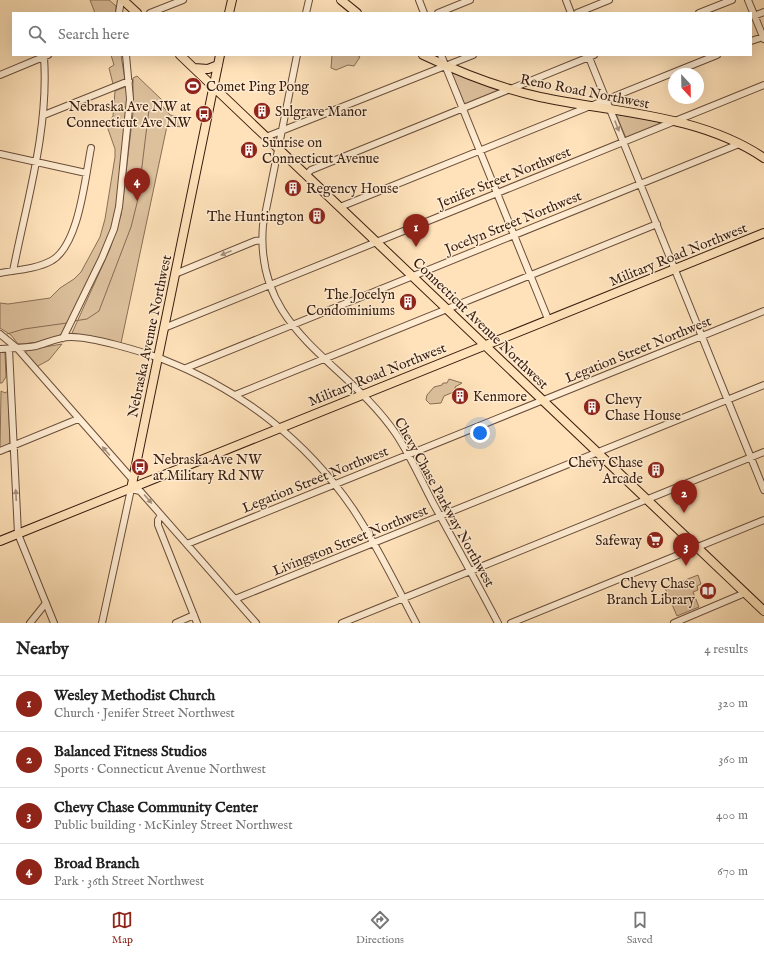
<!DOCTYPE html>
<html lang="en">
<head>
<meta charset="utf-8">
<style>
  :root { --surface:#fff; --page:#f6f6f6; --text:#222; --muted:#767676; --line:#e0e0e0; --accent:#8f2418 }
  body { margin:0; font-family:"IM FELL English",serif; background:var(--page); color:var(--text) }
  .compass { position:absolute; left:668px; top:68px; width:36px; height:36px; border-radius:50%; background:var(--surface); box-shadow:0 4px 16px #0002; rotate:158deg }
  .you { position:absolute; left:480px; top:433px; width:14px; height:14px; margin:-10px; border:3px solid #fff; border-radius:50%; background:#1a73e8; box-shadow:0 0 0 6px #1a73e833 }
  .badge { display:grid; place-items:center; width:26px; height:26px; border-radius:50%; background:var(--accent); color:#fff; font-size:13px; font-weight:700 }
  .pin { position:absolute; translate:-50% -33px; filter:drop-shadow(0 1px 2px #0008) }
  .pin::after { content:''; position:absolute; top:21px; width:14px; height:12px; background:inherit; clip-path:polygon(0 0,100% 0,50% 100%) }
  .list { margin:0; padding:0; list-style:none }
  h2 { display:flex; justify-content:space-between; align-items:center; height:52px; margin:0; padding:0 16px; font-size:17px }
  h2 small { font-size:13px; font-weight:400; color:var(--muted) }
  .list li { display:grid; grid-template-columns:26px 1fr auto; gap:12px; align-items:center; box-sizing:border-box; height:56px; padding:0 16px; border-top:1px solid var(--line) }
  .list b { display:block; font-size:15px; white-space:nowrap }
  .list p { margin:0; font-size:13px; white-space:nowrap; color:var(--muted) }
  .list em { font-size:13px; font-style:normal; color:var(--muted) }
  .icon { flex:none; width:22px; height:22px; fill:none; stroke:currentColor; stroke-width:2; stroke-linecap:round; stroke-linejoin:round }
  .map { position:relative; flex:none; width:764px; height:623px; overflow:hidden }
  .search { position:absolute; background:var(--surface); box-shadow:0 4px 16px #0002; left:12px; right:12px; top:12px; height:44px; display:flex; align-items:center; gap:10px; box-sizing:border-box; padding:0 14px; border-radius:0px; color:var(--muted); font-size:15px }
  .sheet { height:276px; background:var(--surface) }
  nav { display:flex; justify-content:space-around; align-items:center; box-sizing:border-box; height:56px; border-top:1px solid var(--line); background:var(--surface); font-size:11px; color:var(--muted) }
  nav a { display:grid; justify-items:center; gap:2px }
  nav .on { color:var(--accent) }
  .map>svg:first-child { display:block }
  .green { fill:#ddc19d; stroke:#8a6f56 }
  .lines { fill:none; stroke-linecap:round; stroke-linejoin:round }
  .stream { stroke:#876b53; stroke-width:1 }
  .minor-casing { stroke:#6a4e3a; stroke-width:8 }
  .major-casing { stroke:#381d0f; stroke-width:10 }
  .minor { stroke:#ffecd2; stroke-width:6 }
  .major { stroke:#ffe2ba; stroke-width:8 }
  .oneway { fill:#a58f7a }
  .labels { text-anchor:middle; stroke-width:3; stroke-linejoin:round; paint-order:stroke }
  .poi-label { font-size:14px; fill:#381d0f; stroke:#ffecd2; text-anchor:start }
  .street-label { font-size:14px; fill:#381d0f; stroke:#ffecd2 }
</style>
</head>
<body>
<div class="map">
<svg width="764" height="623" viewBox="0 0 764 623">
  <rect width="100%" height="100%" fill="#ffe2ba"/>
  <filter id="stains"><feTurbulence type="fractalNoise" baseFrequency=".005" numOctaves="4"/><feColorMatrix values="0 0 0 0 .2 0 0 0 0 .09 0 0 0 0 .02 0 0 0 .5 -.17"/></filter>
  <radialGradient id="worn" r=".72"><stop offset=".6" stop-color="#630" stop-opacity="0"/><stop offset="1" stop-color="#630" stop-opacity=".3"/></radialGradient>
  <path class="green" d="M 90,0 L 109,0 L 116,6 L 116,13 L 95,13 Z
    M 111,55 L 121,55 L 125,80 L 114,84 L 113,84 L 109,68 L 114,65 Z
    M 332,55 L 357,55 L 360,57 L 354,66 L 348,65 L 336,70 L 331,68 Z
    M 453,73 L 499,90 L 499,91 L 465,105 L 452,75 Z
    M 137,76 L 162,100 L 160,103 L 170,115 L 188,119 L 187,127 L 167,126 L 121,343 L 72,333 L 110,249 L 121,215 L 133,113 L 133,78 Z
    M 128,86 L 122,171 L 113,225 L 106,246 L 64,333 C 50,340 34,344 18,344 L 11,335 L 0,328 L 0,303 L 8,304 L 50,298 L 60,288 L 74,279 L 81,272 L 100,237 L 105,219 L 115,157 L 115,149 L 107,126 L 113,116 L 115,91 Z
    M 616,114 L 660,122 L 661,124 L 626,138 Z
    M 62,344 L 49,360 L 36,367 L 25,354 L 27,350 Z
    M 3,351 L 5,352 L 6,377 L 2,383 L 0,383 L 0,352 Z
    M 449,379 L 462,383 L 455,387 L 456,391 L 444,396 L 441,403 L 430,404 L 426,400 L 427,395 L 434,387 L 442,385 L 443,383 L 447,383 Z
    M 1,391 L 5,393 L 8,391 L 10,443 L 0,449 Z
    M 698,575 L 701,584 L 697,586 L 698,590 L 693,592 L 699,607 L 677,616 L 665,588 Z"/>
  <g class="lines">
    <path class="stream" d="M 74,321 L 87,319 L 99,311 L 131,227 L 138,199 L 149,109
      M 7,334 L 24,329 L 67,323"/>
    <defs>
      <path id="minor" d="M 419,0 L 424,13
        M 566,0 L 571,13
        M 748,0 L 764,39
        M 119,13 L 121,0
        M 150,13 L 183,0
        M 306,13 L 309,0
        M 438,13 L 470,0
        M 577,13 L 609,0
        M 699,13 L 732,0
        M 754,16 L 764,12
        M 751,41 L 763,37
        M 297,55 L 263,225 C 254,332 345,359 396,434 C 410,455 421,480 433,503 C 455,543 477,583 498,623
        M 441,55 L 548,319
        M 588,55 L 764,490
        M 0,75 L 48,55
        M 44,115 L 129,81
        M 266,137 L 473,55
        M 0,154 L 86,173
        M 306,175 L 311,170 L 594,55
        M 340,207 L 717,55
        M 13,271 C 27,200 49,129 44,57
        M 0,273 C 17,270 36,269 51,261 C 79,246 85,178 91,148
        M 175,274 L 255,241 L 262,240
        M 164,328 L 764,85
        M 0,334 L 17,348 L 133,480
        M 63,338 L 102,258 L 114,229 L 119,207 L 130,99 L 126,55
        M 0,349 C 12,348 24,348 36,346 C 47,343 59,337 71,337 C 93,337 140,351 162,359 C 240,389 306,440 353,509 C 377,545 396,585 416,623
        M 9,349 L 18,534 L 54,623
        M 186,368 L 739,144
        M 235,395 L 657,224
        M 0,451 L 78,419
        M 161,515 L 158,520 L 158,525 L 197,623
        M 187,544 L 764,311
        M 235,599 L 764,385
        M 30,623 L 46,603
        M 102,623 L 131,489 L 140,491 L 256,623
        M 176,623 L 194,615
        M 342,623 L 764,452
        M 511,623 L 764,520
        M 674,623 L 745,593"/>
      <path id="major" d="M 123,0 L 137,13
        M 341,0 L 357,13
        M 229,13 L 232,0
        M 180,55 L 764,611
        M 423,55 C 461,73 499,88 540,97 C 615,113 699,114 764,158
        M 194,68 L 208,69 L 218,65
        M 131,489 L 220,55
        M 0,541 L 764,233"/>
    </defs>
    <use href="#minor" class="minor-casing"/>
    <use href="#major" class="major-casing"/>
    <use href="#minor" class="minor"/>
    <use href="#major" class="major"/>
  </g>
  <defs><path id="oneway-solid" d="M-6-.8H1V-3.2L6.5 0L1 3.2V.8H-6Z"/></defs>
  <g class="oneway">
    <use href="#oneway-solid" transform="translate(617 126) rotate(68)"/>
    <use href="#oneway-solid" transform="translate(226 253) rotate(158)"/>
    <use href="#oneway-solid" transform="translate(106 451) rotate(-131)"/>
    <use href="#oneway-solid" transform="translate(16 495) rotate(-93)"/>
    <use href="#oneway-solid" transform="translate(148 499) rotate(49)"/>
  </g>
  <defs>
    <symbol id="stadium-disc" viewBox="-11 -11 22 22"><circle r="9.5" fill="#8f2418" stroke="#ffecd2"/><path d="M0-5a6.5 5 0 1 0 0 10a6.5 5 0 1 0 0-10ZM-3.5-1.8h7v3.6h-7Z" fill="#fff"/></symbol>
    <symbol id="building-disc" viewBox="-11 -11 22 22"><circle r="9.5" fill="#8f2418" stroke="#ffecd2"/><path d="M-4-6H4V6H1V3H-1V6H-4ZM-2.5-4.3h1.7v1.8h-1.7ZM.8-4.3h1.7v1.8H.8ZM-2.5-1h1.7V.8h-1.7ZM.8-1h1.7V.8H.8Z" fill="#fff"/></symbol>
    <symbol id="bus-disc" viewBox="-11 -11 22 22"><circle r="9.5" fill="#8f2418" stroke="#ffecd2"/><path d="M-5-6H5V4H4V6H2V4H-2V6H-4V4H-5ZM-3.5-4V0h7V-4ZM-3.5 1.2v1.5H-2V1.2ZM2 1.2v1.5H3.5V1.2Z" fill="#fff"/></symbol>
    <symbol id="supermarket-disc" viewBox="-11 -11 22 22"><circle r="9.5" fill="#8f2418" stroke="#ffecd2"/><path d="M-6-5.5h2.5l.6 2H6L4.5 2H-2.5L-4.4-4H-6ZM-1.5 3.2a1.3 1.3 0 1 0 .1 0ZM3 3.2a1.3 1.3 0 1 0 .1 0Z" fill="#fff"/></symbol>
    <symbol id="library-disc" viewBox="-11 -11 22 22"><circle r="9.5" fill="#8f2418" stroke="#ffecd2"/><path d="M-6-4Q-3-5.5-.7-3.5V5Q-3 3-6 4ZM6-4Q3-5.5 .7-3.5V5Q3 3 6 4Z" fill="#fff"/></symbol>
  </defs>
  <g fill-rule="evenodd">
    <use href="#stadium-disc" x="183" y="76" width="20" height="20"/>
    <use href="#building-disc" x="252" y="101" width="20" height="20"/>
    <use href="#bus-disc" x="194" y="104" width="20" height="20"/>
    <use href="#building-disc" x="239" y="140" width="20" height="20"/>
    <use href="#building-disc" x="283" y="178" width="20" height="20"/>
    <use href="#building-disc" x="307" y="206" width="20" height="20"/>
    <use href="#building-disc" x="398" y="292" width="20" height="20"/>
    <use href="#building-disc" x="450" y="386" width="20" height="20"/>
    <use href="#building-disc" x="582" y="397" width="20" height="20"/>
    <use href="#bus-disc" x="130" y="457" width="20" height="20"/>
    <use href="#building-disc" x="646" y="460" width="20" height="20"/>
    <use href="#supermarket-disc" x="645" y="530" width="20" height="20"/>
    <use href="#library-disc" x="698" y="581" width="20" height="20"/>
  </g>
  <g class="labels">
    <g class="poi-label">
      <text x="206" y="91">Comet Ping Pong</text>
      <text x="191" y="111" text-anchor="end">Nebraska Ave NW at<tspan x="191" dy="16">Connecticut Ave NW</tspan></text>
      <text x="275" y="116">Sulgrave Manor</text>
      <text x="262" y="147">Sunrise on<tspan x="262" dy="16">Connecticut Avenue</tspan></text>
      <text x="306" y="193">Regency House</text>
      <text x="304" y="221" text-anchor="end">The Huntington</text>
      <text x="395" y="299" text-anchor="end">The Jocelyn<tspan x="395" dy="16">Condominiums</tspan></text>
      <text x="473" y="401">Kenmore</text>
      <text x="605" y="404">Chevy<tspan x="605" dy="16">Chase House</tspan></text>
      <text x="153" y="464">Nebraska Ave NW<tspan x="153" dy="16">at Military Rd NW</tspan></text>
      <text x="643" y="467" text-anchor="end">Chevy Chase<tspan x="643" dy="16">Arcade</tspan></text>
      <text x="642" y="545" text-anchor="end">Safeway</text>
      <text x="695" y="588" text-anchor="end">Chevy Chase<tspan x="695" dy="16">Branch Library</tspan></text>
    </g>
    <g class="street-label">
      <text transform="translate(585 91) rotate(11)" y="5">Reno Road Northwest</text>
      <text transform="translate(504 177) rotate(-22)" y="5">Jenifer Street Northwest</text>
      <text transform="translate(513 222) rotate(-22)" y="5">Jocelyn Street Northwest</text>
      <text transform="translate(678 254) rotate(-22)" y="5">Military Road Northwest</text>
      <text transform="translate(481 323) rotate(44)" y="5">Connecticut Avenue Northwest</text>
      <text transform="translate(149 336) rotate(-78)" y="5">Nebraska Avenue Northwest</text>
      <text transform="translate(638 349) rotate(-22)" y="5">Legation Street Northwest</text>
      <text transform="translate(377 374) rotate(-22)" y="5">Military Road Northwest</text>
      <text transform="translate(315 479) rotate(-22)" y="5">Legation Street Northwest</text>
      <text transform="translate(445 502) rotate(61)" y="5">Chevy Chase Parkway Northwest</text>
      <text transform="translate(350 540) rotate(-22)" y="5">Livingston Street Northwest</text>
    </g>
  </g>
  <rect width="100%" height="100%" filter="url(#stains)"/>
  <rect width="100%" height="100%" fill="url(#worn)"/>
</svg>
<svg class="compass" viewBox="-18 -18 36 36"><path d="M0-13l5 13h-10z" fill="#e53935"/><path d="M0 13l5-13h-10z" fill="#767676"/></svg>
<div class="you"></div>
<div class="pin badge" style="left:416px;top:247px">1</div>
<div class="pin badge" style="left:684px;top:513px">2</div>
<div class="pin badge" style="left:686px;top:566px">3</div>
<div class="pin badge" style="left:137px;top:201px">4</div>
<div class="search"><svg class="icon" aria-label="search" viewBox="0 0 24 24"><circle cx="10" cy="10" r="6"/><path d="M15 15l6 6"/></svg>Search here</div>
</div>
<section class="sheet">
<h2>Nearby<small>4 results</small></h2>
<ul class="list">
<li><span class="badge">1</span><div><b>Wesley Methodist Church</b><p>Church · Jenifer Street Northwest</p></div><em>320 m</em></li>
<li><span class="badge">2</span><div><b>Balanced Fitness Studios</b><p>Sports · Connecticut Avenue Northwest</p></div><em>360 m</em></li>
<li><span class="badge">3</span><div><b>Chevy Chase Community Center</b><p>Public building · McKinley Street Northwest</p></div><em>400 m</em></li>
<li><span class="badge">4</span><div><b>Broad Branch</b><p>Park · 36th Street Northwest</p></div><em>670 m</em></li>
</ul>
</section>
<nav>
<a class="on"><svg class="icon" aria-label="map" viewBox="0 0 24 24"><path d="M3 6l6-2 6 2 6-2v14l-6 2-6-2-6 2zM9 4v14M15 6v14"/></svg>Map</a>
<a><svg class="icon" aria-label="directions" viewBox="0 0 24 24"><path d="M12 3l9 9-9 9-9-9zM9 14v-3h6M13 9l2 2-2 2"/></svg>Directions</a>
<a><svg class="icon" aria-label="saved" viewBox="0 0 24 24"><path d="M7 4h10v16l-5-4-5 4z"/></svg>Saved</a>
</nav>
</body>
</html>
